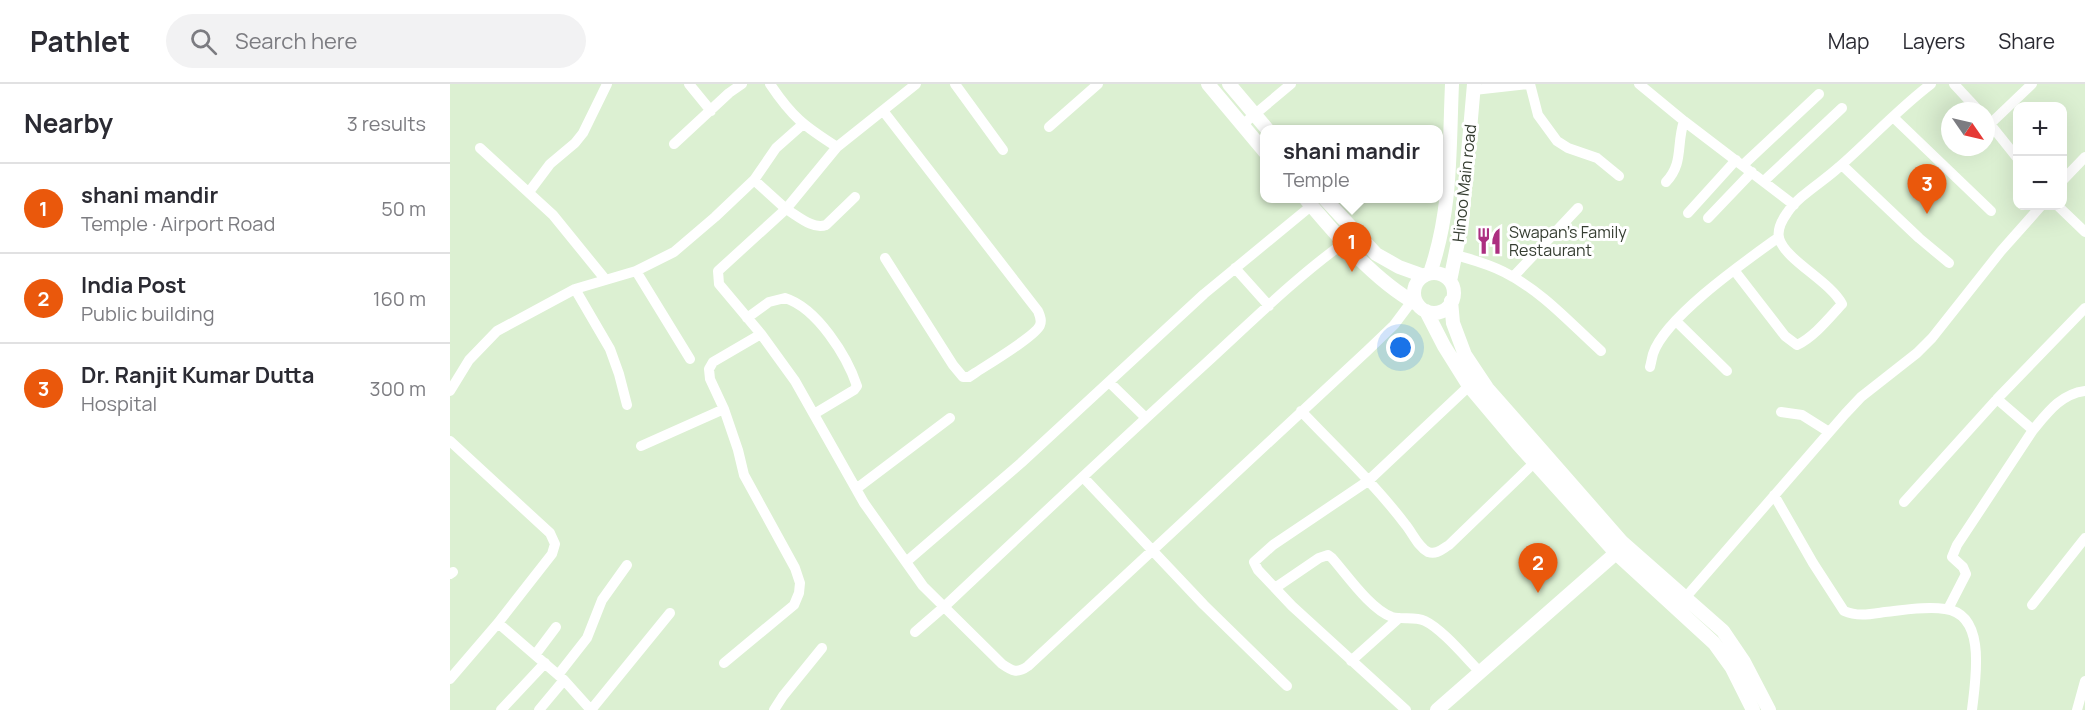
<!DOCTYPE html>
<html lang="en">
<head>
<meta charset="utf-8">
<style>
  :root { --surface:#fff; --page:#f2f2f3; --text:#2b2b33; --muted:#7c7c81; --line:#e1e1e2; --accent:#ea580c }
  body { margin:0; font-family:Manrope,sans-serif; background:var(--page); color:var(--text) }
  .controls { position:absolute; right:18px; top:18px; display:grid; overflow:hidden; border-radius:12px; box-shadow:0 6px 24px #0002 }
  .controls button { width:54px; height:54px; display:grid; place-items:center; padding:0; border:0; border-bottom:2px solid var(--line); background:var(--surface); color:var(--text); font:30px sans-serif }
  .compass { position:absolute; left:1491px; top:18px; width:54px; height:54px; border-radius:50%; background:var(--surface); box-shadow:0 6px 24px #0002; rotate:124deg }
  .you { position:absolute; left:951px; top:264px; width:21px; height:21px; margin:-15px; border:4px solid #fff; border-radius:50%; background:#1a73e8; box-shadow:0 0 0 9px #1a73e833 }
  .badge { display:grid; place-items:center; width:39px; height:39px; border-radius:50%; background:var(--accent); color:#fff; font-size:20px; font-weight:700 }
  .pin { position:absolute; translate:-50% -50px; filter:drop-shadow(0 2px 3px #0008) }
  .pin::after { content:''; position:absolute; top:32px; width:21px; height:18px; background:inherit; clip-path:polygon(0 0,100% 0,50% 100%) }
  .popup { position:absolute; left:810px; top:41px; width:183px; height:78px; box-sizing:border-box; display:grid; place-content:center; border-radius:12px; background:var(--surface); filter:drop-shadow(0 2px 4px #0005); font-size:20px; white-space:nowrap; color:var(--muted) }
  .popup b { font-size:22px; color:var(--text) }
  .popup::after { content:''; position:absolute; left:50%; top:100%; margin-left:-12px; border:12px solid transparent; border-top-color:var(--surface) }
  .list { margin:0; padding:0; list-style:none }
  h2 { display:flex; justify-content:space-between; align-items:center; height:78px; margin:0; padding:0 24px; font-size:26px }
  h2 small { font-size:20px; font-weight:400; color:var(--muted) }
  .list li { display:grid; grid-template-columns:39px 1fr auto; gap:18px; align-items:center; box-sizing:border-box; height:90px; padding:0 24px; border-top:2px solid var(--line) }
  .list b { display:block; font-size:22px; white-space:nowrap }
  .list p { margin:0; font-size:20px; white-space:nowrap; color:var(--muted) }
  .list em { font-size:20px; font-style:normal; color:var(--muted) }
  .icon { flex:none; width:33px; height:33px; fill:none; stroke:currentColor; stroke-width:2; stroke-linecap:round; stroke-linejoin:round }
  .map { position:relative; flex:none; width:1635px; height:626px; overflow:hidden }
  header { display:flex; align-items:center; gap:36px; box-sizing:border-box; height:84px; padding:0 30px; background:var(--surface); border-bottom:2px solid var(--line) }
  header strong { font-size:28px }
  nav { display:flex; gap:33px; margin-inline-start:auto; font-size:21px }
  .search { width:420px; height:54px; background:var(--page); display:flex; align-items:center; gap:15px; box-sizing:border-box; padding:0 21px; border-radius:33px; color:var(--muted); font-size:22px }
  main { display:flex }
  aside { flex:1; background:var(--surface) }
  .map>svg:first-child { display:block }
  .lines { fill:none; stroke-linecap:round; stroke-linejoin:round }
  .street { stroke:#fff; stroke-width:10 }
  .secondary { stroke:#fff; stroke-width:14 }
  .labels { text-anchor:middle; stroke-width:6; stroke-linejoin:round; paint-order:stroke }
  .street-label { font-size:16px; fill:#353d31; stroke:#fff }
  .poi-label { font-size:16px; fill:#353d31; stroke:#fff; text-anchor:start }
</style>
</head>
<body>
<header>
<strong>Pathlet</strong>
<div class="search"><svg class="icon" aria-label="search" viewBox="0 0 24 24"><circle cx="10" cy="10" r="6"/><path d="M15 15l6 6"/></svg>Search here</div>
<nav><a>Map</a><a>Layers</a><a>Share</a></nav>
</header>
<main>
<aside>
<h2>Nearby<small>3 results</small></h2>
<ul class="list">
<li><span class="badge">1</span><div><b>shani mandir</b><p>Temple · Airport Road</p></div><em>50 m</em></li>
<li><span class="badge">2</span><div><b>India Post</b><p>Public building</p></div><em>160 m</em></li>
<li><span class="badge">3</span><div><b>Dr. Ranjit Kumar Dutta</b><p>Hospital</p></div><em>300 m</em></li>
</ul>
</aside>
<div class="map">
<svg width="1635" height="626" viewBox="0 0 1635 626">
  <rect width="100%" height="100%" fill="#dcf0d2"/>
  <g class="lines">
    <path class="street" d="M 239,0 L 261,27
      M 320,0 C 342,33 354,42 387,63
      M 505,0 L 553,66
      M 1080,0 L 1088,31 L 1107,57 L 1118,64 L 1147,74 L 1169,92
      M 1189,0 L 1234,37 L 1344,121
      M 1504,0 L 1529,27
      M 1024,6 L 1079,0
      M 434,28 L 588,227 C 590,232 592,236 590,241 C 587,251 537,281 525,289 L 519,293 L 513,293 L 503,281 L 435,174
      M 1443,33 L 1541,127
      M 1536,35 L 1568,75
      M 1540,40 L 1582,0
      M 792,41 L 841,0
      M 599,43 L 648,0
      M 224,60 L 279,9 L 292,0
      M 30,64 L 103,131 L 155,195
      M 1293,81 L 1369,10
      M 1392,81 L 1469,154 L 1499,179
      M 304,96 L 336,125 L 387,63 L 466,0
      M 1314,97 L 1392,24
      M 1612,97 L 1635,73
      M 1216,98 C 1234,79 1226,61 1234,37
      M 79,108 L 100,80 L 125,59 L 133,49 L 157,0
      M 405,113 L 376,141 C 363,146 348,132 336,125 L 268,187 L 269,200 L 311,250 L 345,297 L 414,419 L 473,502 L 552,580 C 562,587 567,590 578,582 L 917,267 L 944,241 L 962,217
      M 1608,122 L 1635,148
      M 1238,129 L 1286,76
      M 1258,134 L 1302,88
      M 1006,171 C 1023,176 1039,180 1054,188 C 1092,207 1120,239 1151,267
      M 785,184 L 819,222
      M 1284,186 L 1335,252 L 1347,261 C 1364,253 1379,234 1392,220 C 1380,197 1335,176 1329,154 C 1327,145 1332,136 1337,129 C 1349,111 1373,98 1389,83 C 1420,56 1448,25 1481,0
      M 186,187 L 240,275
      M 1063,193 L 1128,124
      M 125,205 L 160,265 L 169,290 L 177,321
      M 297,234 L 319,218 L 335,214 C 367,224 397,272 407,302 L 404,306 L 364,330
      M 1226,237 L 1277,287
      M 1200,283 C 1201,279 1202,274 1203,270 C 1215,233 1297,176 1329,153
      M 659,298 L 696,334
      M 0,307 L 19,276 L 47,247 L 125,205 L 186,187 L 224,168 L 265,133 L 304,96 L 326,64 L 352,41
      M 1547,315 L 1583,346
      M 851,327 C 886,364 924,399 955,440 C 962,448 968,463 978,468 C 987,471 992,465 999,461 L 1085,378
      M 1331,328 L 1352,331 L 1379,348
      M 0,357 L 100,449 L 105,460 L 102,470 L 48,539 L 0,595
      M 191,362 L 274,325
      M 633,393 L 754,521 L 837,602
      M 406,405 L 500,334
      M 1324,411 L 1363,479 L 1394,527 C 1408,533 1421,530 1435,528 C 1455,526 1476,522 1495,525 C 1538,530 1525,598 1522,626
      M 1454,418 L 1547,315 L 1635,224
      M 456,478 L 571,379 L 754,210 L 861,122
      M 0,490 L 3,488
      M 825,504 L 869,474 L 878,471 L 882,474 C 897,491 921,526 942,533 C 953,536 964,532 975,537 C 992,545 1016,574 1030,588
      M 1235,514 L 1395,330 L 1411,313 L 1467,269 L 1482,254 L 1551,167 L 1591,122
      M 1582,521 L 1635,454
      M 1498,525 L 1516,490 L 1513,483 L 1502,473 L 1507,461 L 1583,346 C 1598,328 1611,310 1635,307
      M 48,539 L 114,596 L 141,626 L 220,529
      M 465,548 L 495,522 C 581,441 667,360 754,281 C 800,239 845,194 895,158
      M 85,571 L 106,543
      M 901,577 L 949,534
      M 274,579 L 344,521 L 349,509 L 350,499 L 345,484 L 294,391 L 288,366 L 274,325 L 260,295 L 259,285 L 263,278 L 311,250
      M 108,591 L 137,554 L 152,516 L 177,481
      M 51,626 L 95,579
      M 89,626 L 114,596
      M 324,626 L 333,612 L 372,564
      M 956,626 L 842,522 L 808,486 L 804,478 L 823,461 L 918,397 L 1019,302
      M 1627,626 L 1635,597"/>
    <path class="secondary" d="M 758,0 L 815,68
      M 779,0 L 817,45
      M 855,114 C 886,151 925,197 967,220
      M 874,114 L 926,170 L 949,183 L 974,192
      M 980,189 C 1002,126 999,66 1002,0
      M964 209a20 20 0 1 1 40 0a20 20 0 1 1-40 0Z
      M 1000,197 L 1012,138 L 1024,0
      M 1001,217 L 1003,239 L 1015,271 L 1037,304 L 1172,458 L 1273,547 L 1294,578 L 1319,626
      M 976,227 L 994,262 L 1019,302 L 1067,359 L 1166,469 L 1264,559 L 1282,584 L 1303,626
      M 987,626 L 1166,469"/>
  </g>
  <defs>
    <symbol id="restaurant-bare" viewBox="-9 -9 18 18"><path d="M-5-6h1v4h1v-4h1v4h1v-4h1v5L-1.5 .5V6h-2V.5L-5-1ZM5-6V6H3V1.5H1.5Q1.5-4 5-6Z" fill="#ac2f80" stroke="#fff" stroke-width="2.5" paint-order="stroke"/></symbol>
  </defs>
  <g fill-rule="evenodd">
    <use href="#restaurant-bare" x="1020" y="138" width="38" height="38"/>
  </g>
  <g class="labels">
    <g class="street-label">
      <text transform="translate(1014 99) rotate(-84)" y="6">Hinoo Main road</text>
    </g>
    <g class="poi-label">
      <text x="1059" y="154">Swapan's Family<tspan x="1059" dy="18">Restaurant</tspan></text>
    </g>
  </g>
</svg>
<div class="controls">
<button>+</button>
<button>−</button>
</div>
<svg class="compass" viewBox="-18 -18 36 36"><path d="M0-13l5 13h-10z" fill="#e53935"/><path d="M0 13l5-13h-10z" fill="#7c7c81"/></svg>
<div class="you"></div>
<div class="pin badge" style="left:902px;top:188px">1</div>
<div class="popup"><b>shani mandir</b>Temple</div>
<div class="pin badge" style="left:1088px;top:509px">2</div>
<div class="pin badge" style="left:1477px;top:130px">3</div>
</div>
</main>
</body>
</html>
